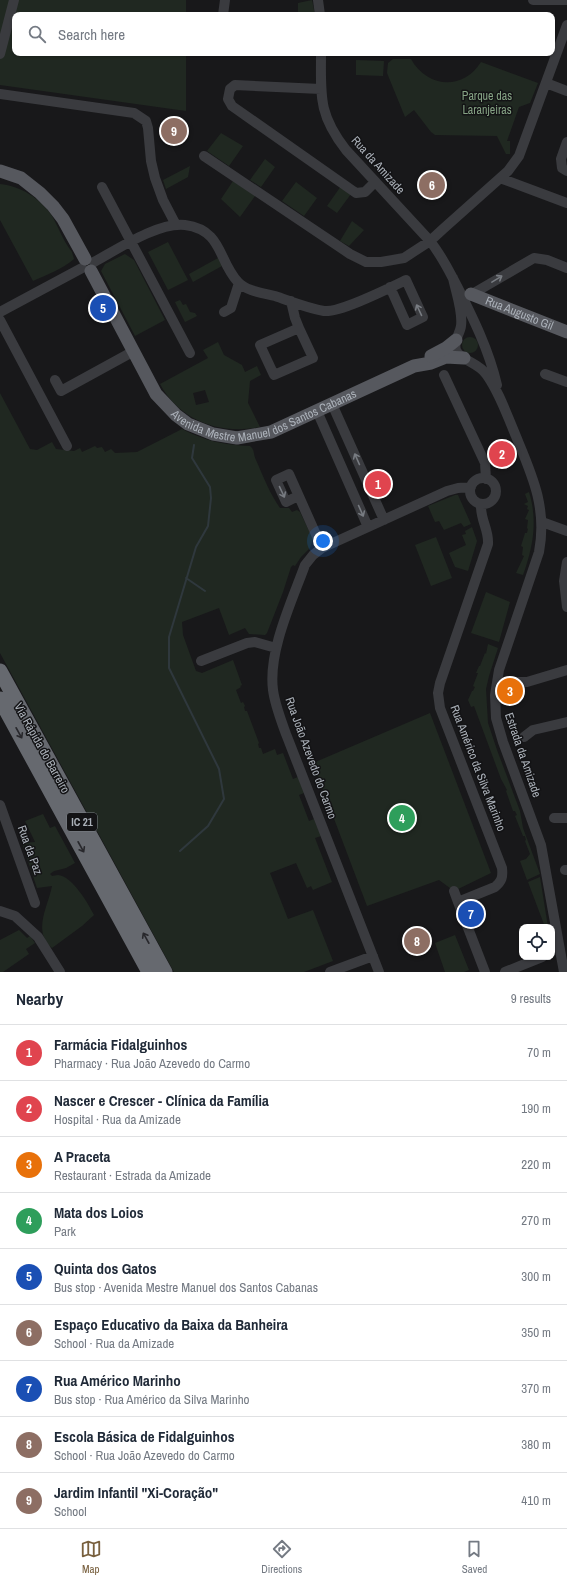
<!DOCTYPE html>
<html lang="en">
<head>
<meta charset="utf-8">
<style>
  :root { --surface:#fff; --page:#f6f6f7; --text:#1f2937; --muted:#747a83; --line:#e0e1e3; --accent:#785f3d }
  body { margin:0; font-family:"Archivo Narrow",sans-serif; background:var(--page); color:var(--text) }
  .controls { position:absolute; right:12px; bottom:12px; display:grid; overflow:hidden; border-radius:8px; box-shadow:0 1px 3px #0004 }
  .controls button { width:36px; height:36px; display:grid; place-items:center; padding:0; border:0; border-bottom:1px solid var(--line); background:var(--surface); color:var(--text); font:20px sans-serif }
  .you { position:absolute; left:323px; top:541px; width:14px; height:14px; margin:-10px; border:3px solid #fff; border-radius:50%; background:#1a73e8; box-shadow:0 0 0 6px #1a73e833 }
  .badge { display:grid; place-items:center; width:26px; height:26px; border-radius:50%; background:var(--accent); color:#fff; font-size:13px; font-weight:700 }
  .pin { position:absolute; translate:-50% -50%; border:2px solid #fff; box-shadow:0 1px 4px #0006 }
  .list { margin:0; padding:0; list-style:none }
  h2 { display:flex; justify-content:space-between; align-items:center; height:52px; margin:0; padding:0 16px; font-size:17px }
  h2 small { font-size:13px; font-weight:400; color:var(--muted) }
  .list li { display:grid; grid-template-columns:26px 1fr auto; gap:12px; align-items:center; box-sizing:border-box; height:56px; padding:0 16px; border-top:1px solid var(--line) }
  .list b { display:block; font-size:15px; white-space:nowrap }
  .list p { margin:0; font-size:13px; white-space:nowrap; color:var(--muted) }
  .list em { font-size:13px; font-style:normal; color:var(--muted) }
  .icon { flex:none; width:22px; height:22px; fill:none; stroke:currentColor; stroke-width:2; stroke-linecap:round; stroke-linejoin:round }
  .map { position:relative; flex:none; width:567px; height:972px; overflow:hidden }
  .search { position:absolute; background:var(--surface); box-shadow:0 1px 3px #0004; left:12px; right:12px; top:12px; height:44px; display:flex; align-items:center; gap:10px; box-sizing:border-box; padding:0 14px; border-radius:8px; color:var(--muted); font-size:15px }
  .sheet { height:556px; background:var(--surface) }
  nav { display:flex; justify-content:space-around; align-items:center; box-sizing:border-box; height:56px; border-top:1px solid var(--line); background:var(--surface); font-size:11px; color:var(--muted) }
  nav a { display:grid; justify-items:center; gap:2px }
  nav .on { color:var(--accent) }
  .map>svg:first-child { display:block }
  .green { fill:#202821; fill-rule:evenodd }
  .lines { fill:none; stroke-linecap:round; stroke-linejoin:round }
  .stream { stroke:#2f383d; stroke-width:2 }
  .minor { stroke:#3a3b3f; stroke-width:10 }
  .major { stroke:#56585e; stroke-width:13 }
  .highway { stroke:#66696f; stroke-width:15 }
  .oneway { stroke:#787c82 }
  .oneway2 { stroke:#28282c }
  .labels { text-anchor:middle; stroke-width:3; stroke-linejoin:round; paint-order:stroke }
  .shield { fill:#131315; stroke:#7d8288; stroke-width:1 }
  .shield-label { font-size:11px; font-weight:bold; fill:#abb1b9 }
  .park-label { font-size:12px; fill:#85a284; stroke:#131315 }
  .street-label { font-size:12px; fill:#abb1b9; stroke:#131315 }
</style>
</head>
<body>
<div class="map">
<svg width="567" height="972" viewBox="0 0 567 972">
  <rect width="100%" height="100%" fill="#18181a"/>
  <path class="green" d="M 0,0 L 186,0 L 186,15 L 15,15 L 15,53 L 186,53 L 186,111 L 0,85 Z
    M 312,0 L 315,15 L 298,15 L 298,3 Z
    M 393,59 L 411,59 C 427,88 463,91 481,62 L 538,83 L 530,103 L 519,107 L 507,141 L 510,141 L 510,154 L 506,154 L 497,136 L 435,135 L 431,132 L 414,110 L 405,117 L 387,73 L 388,63 Z
    M 356,60 L 384,61 L 383,76 L 356,75 Z
    M 221,133 L 243,146 L 229,166 L 207,151 Z
    M 265,159 L 275,167 L 261,187 L 250,180 Z
    M 190,166 L 188,177 L 166,189 L 163,180 Z
    M 233,181 L 255,196 L 240,217 L 221,199 Z
    M 296,182 L 317,198 L 304,216 L 282,201 Z
    M 0,184 C 21,186 41,199 52,216 C 59,228 63,241 72,252 L 74,259 C 63,269 46,275 33,281 L 0,220 Z
    M 341,186 L 351,194 L 337,213 L 327,206 Z
    M 352,221 L 364,230 L 349,246 L 340,241 Z
    M 168,242 L 188,280 L 168,290 L 148,252 Z
    M 125,254 L 134,260 L 165,320 L 135,336 L 101,271 L 105,264 Z
    M 218,258 L 222,266 L 193,282 L 189,274 Z
    M 180,300 L 183,305 L 186,304 L 190,312 L 195,313 L 197,316 L 185,322 L 175,302 Z
    M462 345a8 8 0 1 1 16 0a8 8 0 1 1-16 0Z
    M 218,342 L 224,355 L 242,365 L 245,372 L 257,366 L 261,375 L 250,381 L 248,403 L 260,427 C 220,435 180,421 160,384 L 208,358 L 203,350 ZM 205,390 L 209,402 L 196,405 L 193,393 Z
    M 0,393 L 30,449 L 37,450 L 52,442 L 56,449 L 74,451 L 80,448 L 82,452 L 95,446 L 97,448 L 102,447 L 105,452 L 111,449 L 115,453 L 137,452 L 182,429 C 206,441 223,445 250,446 C 255,450 253,454 256,460 C 263,476 270,494 280,508 L 289,508 L 292,512 L 297,510 L 300,512 L 313,539 L 310,548 L 301,557 L 295,566 L 293,565 L 291,567 L 283,592 L 267,633 L 265,635 L 249,634 L 245,628 L 229,635 L 219,608 L 182,622 L 183,635 L 196,671 L 202,673 L 233,660 L 242,685 L 240,686 L 241,687 L 236,690 L 241,703 L 243,702 L 245,706 L 244,707 L 245,711 L 247,711 L 259,743 L 258,744 L 259,748 L 261,748 L 263,754 L 275,749 L 277,755 L 283,753 L 293,779 L 298,777 L 304,793 L 299,795 L 309,821 L 314,819 L 321,836 L 315,838 L 332,882 L 313,890 L 311,886 L 307,888 L 296,863 L 270,873 L 288,919 L 313,910 L 333,961 L 304,972 L 174,972 L 0,653 Z
    M 529,492 C 538,521 533,547 523,575 L 516,573 L 524,556 L 522,555 L 523,547 L 521,546 L 525,533 L 527,533 L 528,529 L 527,528 L 528,520 L 525,519 L 529,510 L 527,509 L 528,506 L 524,504 L 528,502 L 525,494 Z
    M 455,495 L 458,495 L 471,524 L 464,527 L 461,523 L 444,530 L 439,521 L 435,522 L 428,506 Z
    M 472,527 L 477,541 L 468,571 L 455,567 L 449,553 L 466,545 L 462,535 L 466,534 L 465,531 Z
    M 436,537 L 452,578 L 431,586 L 415,545 Z
    M 486,592 L 510,602 L 499,642 L 471,633 Z
    M 488,644 L 498,648 L 489,676 L 486,689 L 488,723 L 497,750 L 520,811 L 523,828 L 540,874 L 527,880 L 520,861 L 526,859 L 530,854 L 525,841 L 526,840 L 525,836 L 523,836 L 515,816 L 517,815 L 515,811 L 513,811 L 506,791 L 507,790 L 501,779 L 474,706 L 471,707 L 468,700 L 472,691 L 473,691 L 475,687 L 473,686 L 478,673 L 476,673 L 479,666 L 480,666 L 485,653 L 486,654 Z
    M 430,713 L 491,873 L 454,891 L 439,880 L 367,906 L 313,763 Z
    M 43,814 L 50,828 L 55,826 L 75,863 L 66,868 L 54,871 L 50,874 L 52,876 C 54,876 56,875 58,875 C 72,876 88,903 94,915 L 82,926 L 52,948 C 32,931 48,907 52,886 L 37,888 L 22,843 L 35,842 L 25,821 Z
    M 540,877 L 548,927 L 545,927 L 528,882 Z
    M 19,930 L 27,938 L 30,936 L 35,943 L 26,949 L 29,954 L 3,972 L 0,972 L 0,940 Z
    M 455,935 L 469,970 L 464,972 L 445,972 L 435,943 Z"/>
  <g class="lines">
    <path class="stream" d="M 186,578 L 205,591
      M 180,851 L 208,826 L 224,799 L 219,769 L 169,668 L 169,637 L 196,547 L 208,526 L 211,498 L 210,487 L 192,458 L 194,445"/>
    <path class="minor" d="M 318,0 L 320,15
      M 533,0 L 567,0
      M 223,15 L 225,0
      M 321,53 C 321,96 318,114 346,150 L 430,241 C 442,256 448,269 457,286 C 473,318 489,350 497,385
      M 0,54 L 14,0
      M 546,83 L 567,91
      M 321,89 L 235,85 L 230,89 L 228,99 L 232,106 L 356,193 L 365,192 L 375,182
      M 0,94 L 134,113 L 146,121 L 148,128 L 151,161 L 155,178 L 163,200 L 176,225
      M 567,142 L 561,159 L 562,168 L 567,171
      M 204,156 L 350,254 L 366,262 L 381,262 L 404,258 L 430,241 L 443,229 L 508,171 L 519,156 L 567,25
      M 500,178 L 567,203
      M 102,187 L 190,353
      M 94,262 C 118,249 158,222 185,225 C 223,230 218,261 238,282 C 246,291 263,293 275,296 C 290,301 307,308 324,311 C 340,313 389,288 406,280 L 423,317 L 407,325 L 390,287
      M 453,278 C 456,293 463,311 461,326 C 460,334 453,341 456,350 C 460,360 479,363 486,374 C 498,390 505,410 513,429 C 530,471 548,505 539,552 L 499,670 L 495,695 L 496,718 L 503,742 L 541,845 L 564,972
      M 467,297 L 534,258 L 547,260 L 567,268
      M 291,301 L 295,318 L 299,328
      M 0,312 L 82,268
      M 224,312 L 231,308 L 239,283
      M 0,320 L 67,446
      M 299,328 L 313,358 L 274,375 L 260,345 Z
      M 545,374 L 567,382
      M 444,375 L 485,463 L 486,479
      M 55,380 L 61,391 L 134,351
      M 332,404 L 384,520
      M 317,411 L 368,527
      M470 491a13 13 0 1 1 26 0a13 13 0 1 1-26 0Z
      M 298,496 L 286,502 L 276,480 L 289,474 L 322,548
      M 481,504 C 480,520 489,529 488,544 L 440,683 L 438,693 L 440,708 L 502,868 C 503,877 502,881 495,887 L 458,902 L 485,972
      M 542,522 L 567,531
      M 567,562 L 564,581 L 567,607
      M 201,661 L 247,643 L 255,642 L 276,648
      M 515,682 L 527,682 L 567,670
      M 524,737 L 533,730 L 567,722
      M 0,805 L 35,903
      M 554,818 L 567,818
      M 565,870 L 567,870
      M 454,891 L 458,902
      M 0,911 L 15,916 L 38,937 L 60,972
      M 330,972 L 373,956
      M 379,972 L 286,734 C 281,720 275,705 273,690 C 268,651 292,601 305,565 L 313,555 L 322,548 L 447,491 L 458,488 L 471,487
      M 505,972 L 542,957"/>
    <g class="major">
      <path d="M 0,171 L 21,178 L 40,193 L 53,206 L 63,219 L 85,259"/>
      <path id="s1" d="M 91,271 L 156,394 L 176,415 L 188,424 L 213,434 L 237,438 L 271,432 L 414,366 L 431,363 L 446,357 L 464,358"/>
      <path id="s2" d="M 471,294 L 567,332"/>
      <path d="M 431,356 L 446,348 L 456,340"/>
    </g>
    <path class="highway" d="M 0,671 L 165,972
      M 0,699 L 149,972"/>
  </g>
  <defs><path id="oneway-shaft" d="M-6 0H5M1.5-3L5.5 0L1.5 3" fill="none" stroke-width="1.6" stroke-linecap="round" stroke-linejoin="round"/></defs>
  <g class="oneway">
    <use href="#oneway-shaft" transform="translate(497 279) rotate(-31)"/>
    <use href="#oneway-shaft" transform="translate(419 310) rotate(-115)"/>
    <use href="#oneway-shaft" transform="translate(357 459) rotate(-114)"/>
    <use href="#oneway-shaft" transform="translate(282 492) rotate(65)"/>
    <use href="#oneway-shaft" transform="translate(361 511) rotate(66)"/>
  </g>
  <g class="oneway2">
    <use href="#oneway-shaft" transform="translate(19 733) rotate(61)"/>
    <use href="#oneway-shaft" transform="translate(81 847) rotate(61)"/>
    <use href="#oneway-shaft" transform="translate(146 938) rotate(-119)"/>
  </g>
  <g class="labels">
    <rect class="shield" x="67" y="813" width="30" height="18" rx="3"/>
    <g class="shield-label">
      <text x="82" y="826">IC 21</text>
    </g>
    <g class="park-label">
      <text x="487" y="100">Parque das<tspan x="487" dy="14">Laranjeiras</tspan></text>
    </g>
    <g class="street-label">
      <text transform="translate(378 165) rotate(48)" y="4">Rua da Amizade</text>
      <text dy="4" stroke="none"><textPath href="#s2" startOffset="52">Rua Augusto Gil</textPath></text>
      <text dy="4" stroke="none"><textPath href="#s1" startOffset="263">Avenida Mestre Manuel dos Santos Cabanas</textPath></text>
      <text transform="translate(42 748) rotate(61)" y="4">Via Rápida do Barreiro</text>
      <text transform="translate(523 755) rotate(71)" y="4">Estrada da Amizade</text>
      <text transform="translate(311 758) rotate(70)" y="4">Rua João Azevedo do Carmo</text>
      <text transform="translate(478 768) rotate(69)" y="4">Rua Américo da Silva Marinho</text>
      <text transform="translate(30 850) rotate(70)" y="4">Rua da Paz</text>
    </g>
  </g>
</svg>
<div class="controls">
<button><svg class="icon" aria-label="locate" viewBox="0 0 24 24"><circle cx="12" cy="12" r="6"/><path d="M12 2v4M12 18v4M2 12h4M18 12h4"/></svg></button>
</div>
<div class="you"></div>
<div class="pin badge" style="left:378px;top:484px;background:#e0444e">1</div>
<div class="pin badge" style="left:502px;top:454px;background:#e0444e">2</div>
<div class="pin badge" style="left:510px;top:691px;background:#e8710a">3</div>
<div class="pin badge" style="left:402px;top:818px;background:#2e9e5b">4</div>
<div class="pin badge" style="left:103px;top:308px;background:#1a4fb4">5</div>
<div class="pin badge" style="left:432px;top:185px;background:#8d6e63">6</div>
<div class="pin badge" style="left:471px;top:914px;background:#1a4fb4">7</div>
<div class="pin badge" style="left:417px;top:941px;background:#8d6e63">8</div>
<div class="pin badge" style="left:174px;top:131px;background:#8d6e63">9</div>
<div class="search"><svg class="icon" aria-label="search" viewBox="0 0 24 24"><circle cx="10" cy="10" r="6"/><path d="M15 15l6 6"/></svg>Search here</div>
</div>
<section class="sheet">
<h2>Nearby<small>9 results</small></h2>
<ul class="list">
<li><span class="badge" style="background:#e0444e">1</span><div><b>Farmácia Fidalguinhos</b><p>Pharmacy · Rua João Azevedo do Carmo</p></div><em>70 m</em></li>
<li><span class="badge" style="background:#e0444e">2</span><div><b>Nascer e Crescer - Clínica da Família</b><p>Hospital · Rua da Amizade</p></div><em>190 m</em></li>
<li><span class="badge" style="background:#e8710a">3</span><div><b>A Praceta</b><p>Restaurant · Estrada da Amizade</p></div><em>220 m</em></li>
<li><span class="badge" style="background:#2e9e5b">4</span><div><b>Mata dos Loios</b><p>Park</p></div><em>270 m</em></li>
<li><span class="badge" style="background:#1a4fb4">5</span><div><b>Quinta dos Gatos</b><p>Bus stop · Avenida Mestre Manuel dos Santos Cabanas</p></div><em>300 m</em></li>
<li><span class="badge" style="background:#8d6e63">6</span><div><b>Espaço Educativo da Baixa da Banheira</b><p>School · Rua da Amizade</p></div><em>350 m</em></li>
<li><span class="badge" style="background:#1a4fb4">7</span><div><b>Rua Américo Marinho</b><p>Bus stop · Rua Américo da Silva Marinho</p></div><em>370 m</em></li>
<li><span class="badge" style="background:#8d6e63">8</span><div><b>Escola Básica de Fidalguinhos</b><p>School · Rua João Azevedo do Carmo</p></div><em>380 m</em></li>
<li><span class="badge" style="background:#8d6e63">9</span><div><b>Jardim Infantil &quot;Xi-Coração&quot;</b><p>School</p></div><em>410 m</em></li>
</ul>
</section>
<nav>
<a class="on"><svg class="icon" aria-label="map" viewBox="0 0 24 24"><path d="M3 6l6-2 6 2 6-2v14l-6 2-6-2-6 2zM9 4v14M15 6v14"/></svg>Map</a>
<a><svg class="icon" aria-label="directions" viewBox="0 0 24 24"><path d="M12 3l9 9-9 9-9-9zM9 14v-3h6M13 9l2 2-2 2"/></svg>Directions</a>
<a><svg class="icon" aria-label="saved" viewBox="0 0 24 24"><path d="M7 4h10v16l-5-4-5 4z"/></svg>Saved</a>
</nav>
</body>
</html>
